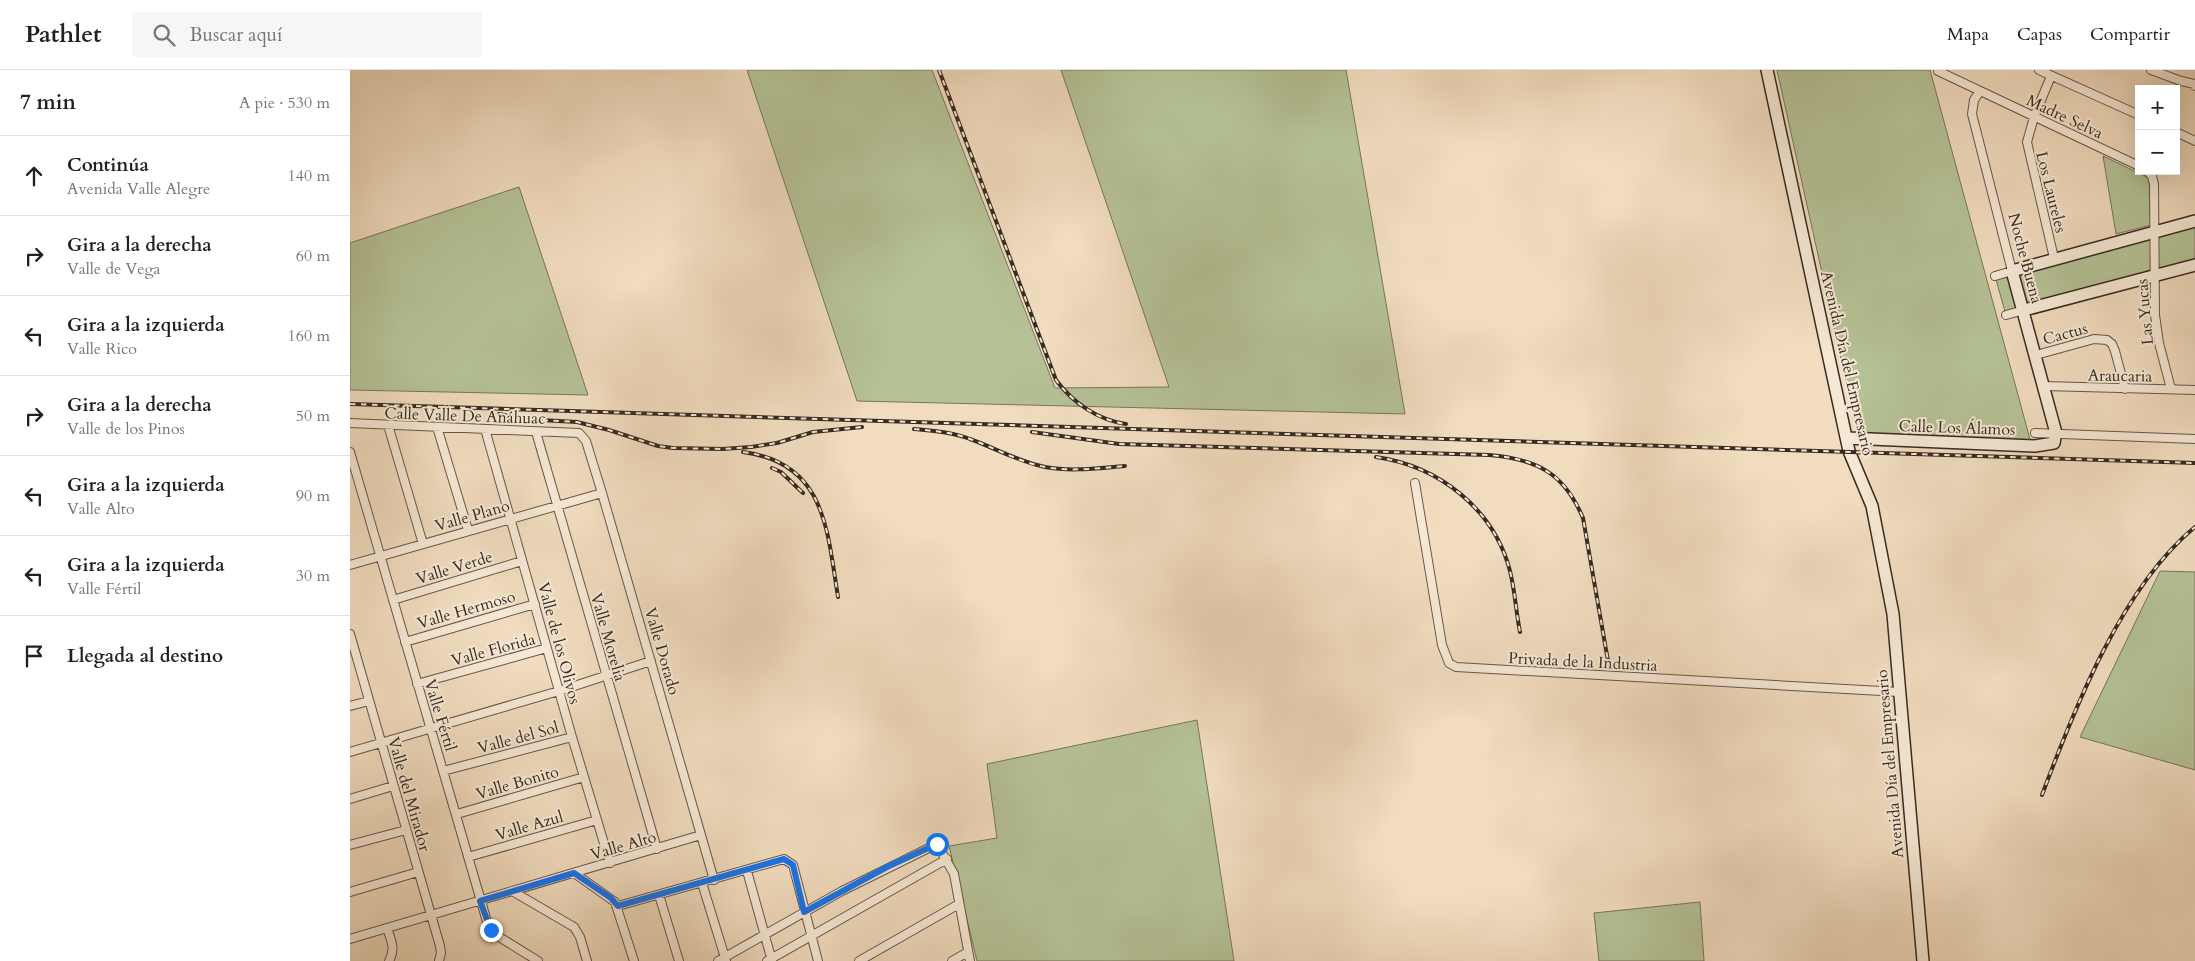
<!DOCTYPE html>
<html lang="es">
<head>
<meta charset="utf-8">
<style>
  :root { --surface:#fff; --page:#f6f6f6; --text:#202124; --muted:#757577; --line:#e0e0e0 }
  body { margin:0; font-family:Cardo,serif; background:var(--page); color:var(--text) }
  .controls { position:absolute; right:15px; top:15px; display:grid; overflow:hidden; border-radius:0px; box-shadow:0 5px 20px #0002 }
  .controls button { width:45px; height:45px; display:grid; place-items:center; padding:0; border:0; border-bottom:1px solid var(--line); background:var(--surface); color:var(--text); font:25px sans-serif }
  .stop { position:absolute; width:15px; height:15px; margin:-11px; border:4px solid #1a73e8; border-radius:50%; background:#fff }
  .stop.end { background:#1a73e8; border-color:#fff; box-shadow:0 1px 5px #0008 }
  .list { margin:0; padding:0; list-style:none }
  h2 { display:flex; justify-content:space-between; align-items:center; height:65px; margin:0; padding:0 20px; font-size:21px }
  h2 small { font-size:16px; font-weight:400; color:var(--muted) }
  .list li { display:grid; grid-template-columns:32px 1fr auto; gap:15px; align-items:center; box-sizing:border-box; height:80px; padding:0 20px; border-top:1px solid var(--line) }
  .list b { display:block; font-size:19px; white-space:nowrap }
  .list p { margin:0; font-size:16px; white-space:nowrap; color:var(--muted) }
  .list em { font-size:16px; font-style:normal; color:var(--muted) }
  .icon { flex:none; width:28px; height:28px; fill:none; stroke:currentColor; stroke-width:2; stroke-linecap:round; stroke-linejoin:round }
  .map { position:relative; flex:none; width:1845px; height:891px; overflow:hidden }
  header { display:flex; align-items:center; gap:30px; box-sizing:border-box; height:70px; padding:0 25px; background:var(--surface); border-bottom:1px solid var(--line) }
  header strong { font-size:24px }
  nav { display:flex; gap:28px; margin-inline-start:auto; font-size:18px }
  .search { width:350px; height:45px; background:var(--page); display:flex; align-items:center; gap:12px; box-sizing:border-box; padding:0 18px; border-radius:0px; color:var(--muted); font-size:19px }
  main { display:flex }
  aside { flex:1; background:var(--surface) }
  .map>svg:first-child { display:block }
  .green { fill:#b5c296; stroke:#76765c }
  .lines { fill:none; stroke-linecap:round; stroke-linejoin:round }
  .street-casing { stroke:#665748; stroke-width:10 }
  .secondary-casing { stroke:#372b21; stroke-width:14 }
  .street { stroke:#f6e8d5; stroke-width:8 }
  .secondary { stroke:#f6e8d5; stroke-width:11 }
  .rail-casing { stroke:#372b21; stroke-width:4 }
  .rail { stroke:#f6e8d5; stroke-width:2; stroke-dasharray:5.5; stroke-linecap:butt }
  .route { stroke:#1a73e8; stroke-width:6 }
  .labels { text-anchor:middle; stroke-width:4; stroke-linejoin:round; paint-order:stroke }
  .street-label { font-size:16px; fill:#372b21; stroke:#f6e8d5 }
</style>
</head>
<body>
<header>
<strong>Pathlet</strong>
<div class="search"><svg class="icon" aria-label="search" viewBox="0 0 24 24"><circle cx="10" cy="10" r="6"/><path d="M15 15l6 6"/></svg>Buscar aquí</div>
<nav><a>Mapa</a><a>Capas</a><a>Compartir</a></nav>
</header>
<main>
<aside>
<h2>7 min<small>A pie · 530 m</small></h2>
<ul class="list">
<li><svg class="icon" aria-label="ahead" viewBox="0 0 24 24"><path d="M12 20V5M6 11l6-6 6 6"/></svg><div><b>Continúa</b><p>Avenida Valle Alegre</p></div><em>140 m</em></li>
<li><svg class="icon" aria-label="right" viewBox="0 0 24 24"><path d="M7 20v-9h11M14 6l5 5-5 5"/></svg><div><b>Gira a la derecha</b><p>Valle de Vega</p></div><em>60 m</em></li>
<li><svg class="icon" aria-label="left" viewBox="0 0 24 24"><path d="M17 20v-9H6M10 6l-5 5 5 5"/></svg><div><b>Gira a la izquierda</b><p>Valle Rico</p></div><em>160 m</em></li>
<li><svg class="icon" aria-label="right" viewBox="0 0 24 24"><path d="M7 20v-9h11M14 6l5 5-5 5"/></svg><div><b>Gira a la derecha</b><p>Valle de los Pinos</p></div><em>50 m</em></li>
<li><svg class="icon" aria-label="left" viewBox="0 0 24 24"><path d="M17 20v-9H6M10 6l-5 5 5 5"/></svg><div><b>Gira a la izquierda</b><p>Valle Alto</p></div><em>90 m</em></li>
<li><svg class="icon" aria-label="left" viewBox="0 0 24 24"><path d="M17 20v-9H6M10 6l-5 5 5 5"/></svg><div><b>Gira a la izquierda</b><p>Valle Fértil</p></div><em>30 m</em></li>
<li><svg class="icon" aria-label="arrive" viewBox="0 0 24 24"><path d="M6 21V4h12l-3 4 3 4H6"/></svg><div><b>Llegada al destino</b></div></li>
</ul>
</aside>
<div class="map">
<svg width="1845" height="891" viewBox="0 0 1845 891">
  <rect width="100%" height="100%" fill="#f1dcbf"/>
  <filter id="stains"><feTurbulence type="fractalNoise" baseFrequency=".004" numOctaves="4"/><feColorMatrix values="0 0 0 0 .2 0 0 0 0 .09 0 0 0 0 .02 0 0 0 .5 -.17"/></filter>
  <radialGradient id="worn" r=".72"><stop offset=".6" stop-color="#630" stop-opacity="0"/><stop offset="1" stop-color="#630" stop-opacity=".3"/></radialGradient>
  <path class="green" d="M 397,0 L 582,0 L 705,318 L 819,317 L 711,0 L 996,0 L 1055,344 L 507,331 Z
    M 1427,0 L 1580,0 L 1681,373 L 1508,365 Z
    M 1753,86 L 1799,108 L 1801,155 L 1766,164 Z
    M 169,117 L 238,325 L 0,320 L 0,173 Z
    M 1845,151 L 1845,195 L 1656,245 L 1645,206 Z
    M 1810,501 L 1845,502 L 1845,700 L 1730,667 Z
    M 847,650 L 884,891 L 627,891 L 599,776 L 647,768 L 637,694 Z
    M 1350,832 L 1354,891 L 1249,891 L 1244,843 Z"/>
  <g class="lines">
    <defs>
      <path id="street" d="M 1689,0 L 1789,45
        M 1801,0 L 1831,11 L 1845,14 L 1845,16
        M 1588,1 L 1789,96
        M 1701,6 L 1684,47 L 1677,72 L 1704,188
        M 1630,21 L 1624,30 L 1622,44 L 1662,201 L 1645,206
        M 1826,62 L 1845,71
        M 1797,101 L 1802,106 L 1804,114 L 1805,245 L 1809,273 L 1821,319
        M 1656,245 L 1674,240
        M 1686,285 L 1744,269 L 1757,270 L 1762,274 L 1765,281 L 1775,319
        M 1694,316 L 1845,320
        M 0,353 L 229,363 L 236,371 L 252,423 L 364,810
        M 38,355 L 73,474
        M 87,357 L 118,460
        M 135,359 L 222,667 L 260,793
        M 186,362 L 307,779
        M 1685,363 L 1845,369
        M 0,382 L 138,855 L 146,865 L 188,891
        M 1065,413 L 1092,575 L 1099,593 L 1106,597 L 1549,622
        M 0,495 L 252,423
        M 43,530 L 172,491
        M 0,564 L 90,876 L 91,883 L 89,891
        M 55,572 L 185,534
        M 67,614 L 197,578
        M 0,636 L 19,631
        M 0,682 L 209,621 L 301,591
        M 93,701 L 222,667
        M 0,729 L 43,716
        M 107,744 L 234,707
        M 0,775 L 56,760
        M 118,787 L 247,750
        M 397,801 L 422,891
        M 224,803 L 265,832 L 284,891
        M 352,813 L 376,891
        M 162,821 L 224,857 L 230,867 L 237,891
        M 0,822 L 68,802
        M 309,825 L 329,891
        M 268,836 L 434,789 L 443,795 L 468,891
        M 37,858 C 41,870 46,879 39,891
        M 0,869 L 351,765
        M 368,891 L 492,821 L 587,774 L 604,804 L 620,891
        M 417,891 L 597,789
        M 509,891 L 609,834
        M 602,891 L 618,882"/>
      <path id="secondary" d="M 1417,0 L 1499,381 L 1522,436 L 1543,544 L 1573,891
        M 1674,240 L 1845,195
        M 1497,368 L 1685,376 L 1704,373 L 1706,363 L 1662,201 L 1845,151"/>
    </defs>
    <use href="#street" class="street-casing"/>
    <use href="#secondary" class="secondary-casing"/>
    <use href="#street" class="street"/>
    <use href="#secondary" class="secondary"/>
    <defs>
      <path id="rail" d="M 589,0 L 706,310 C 723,333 748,350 776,354
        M 0,334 L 1845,393
        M 149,344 L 172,349 L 227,352 L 259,360 L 308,376 L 323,378 L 373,379 L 401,377 L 427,373 L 463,362 L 512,357
        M 564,359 C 583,361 602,362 620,369 C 645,378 669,392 695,397 C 722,402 749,398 775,396
        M 682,362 L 769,374 L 1139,385 C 1187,389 1214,403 1233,448 L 1258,591
        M 393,382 C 476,393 477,460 488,527
        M 1026,387 C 1089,396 1144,439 1160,501 C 1165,521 1166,542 1170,562
        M 422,398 L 431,402 L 453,423
        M 1692,725 C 1725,637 1772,517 1845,457"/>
    </defs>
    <use href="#rail" class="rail-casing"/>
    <use href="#rail" class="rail"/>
  </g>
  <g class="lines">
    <path class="route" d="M 141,860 L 130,831 L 224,803 L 261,828 L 268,836 L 434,789 L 443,795 L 454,842 L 537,797 L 587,774"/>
  </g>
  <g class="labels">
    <g class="street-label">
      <text transform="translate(1715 46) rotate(25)" y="6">Madre Selva</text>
      <text transform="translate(1702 122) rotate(76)" y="6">Los Laureles</text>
      <text transform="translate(1676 188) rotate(75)" y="6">Noche Buena</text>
      <text transform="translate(1794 242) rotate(-95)" y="6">Las Yucas</text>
      <text transform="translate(1715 263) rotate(-15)" y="6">Cactus</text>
      <text transform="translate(1498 293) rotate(77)" y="6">Avenida Día del Empresario</text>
      <text transform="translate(1770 305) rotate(1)" y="6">Araucaria</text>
      <text transform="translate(115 345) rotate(2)" y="6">Calle Valle De Anáhuac</text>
      <text transform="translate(1607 357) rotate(2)" y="6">Calle Los Álamos</text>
      <text transform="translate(122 445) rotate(-16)" y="6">Valle Plano</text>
      <text transform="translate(104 497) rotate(-17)" y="6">Valle Verde</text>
      <text transform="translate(116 539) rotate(-16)" y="6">Valle Hermoso</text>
      <text transform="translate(259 567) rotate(74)" y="6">Valle Morelia</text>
      <text transform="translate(210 573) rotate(75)" y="6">Valle de los Olivos</text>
      <text transform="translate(143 579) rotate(-15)" y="6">Valle Florida</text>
      <text transform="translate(313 581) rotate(74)" y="6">Valle Dorado</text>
      <text transform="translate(1233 591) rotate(3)" y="6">Privada de la Industria</text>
      <text transform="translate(91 645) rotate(73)" y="6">Valle Fértil</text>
      <text transform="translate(168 667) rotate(-15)" y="6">Valle del Sol</text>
      <text transform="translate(1539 694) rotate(-95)" y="6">Avenida Día del Empresario</text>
      <text transform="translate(167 712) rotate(-16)" y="6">Valle Bonito</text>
      <text transform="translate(60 724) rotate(74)" y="6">Valle del Mirador</text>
      <text transform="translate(179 755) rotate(-16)" y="6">Valle Azul</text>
      <text transform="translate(273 775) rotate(-16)" y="6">Valle Alto</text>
    </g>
  </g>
  <rect width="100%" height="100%" filter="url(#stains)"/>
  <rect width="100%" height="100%" fill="url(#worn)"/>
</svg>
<div class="controls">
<button>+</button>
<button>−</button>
</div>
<div class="stop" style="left:587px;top:774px"></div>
<div class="stop end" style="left:141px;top:860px"></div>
</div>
</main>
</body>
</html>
